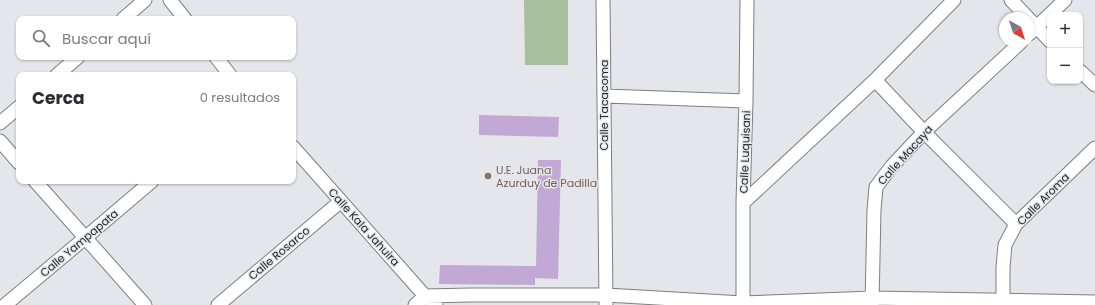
<!DOCTYPE html>
<html lang="es">
<head>
<meta charset="utf-8">
<style>
  :root { --surface:#fff; --page:#f7f7f7; --text:#2b2b33; --muted:#7c7c81; --line:#e1e1e2 }
  body { margin:0; font-family:Poppins,sans-serif; background:var(--page); color:var(--text) }
  .controls { position:absolute; right:12px; top:12px; display:grid; overflow:hidden; border-radius:8px; box-shadow:0 1px 3px #0004 }
  .controls button { width:36px; height:36px; display:grid; place-items:center; padding:0; border:0; border-bottom:1px solid var(--line); background:var(--surface); color:var(--text); font:20px sans-serif }
  .compass { position:absolute; left:999px; top:12px; width:36px; height:36px; border-radius:50%; background:var(--surface); box-shadow:0 1px 3px #0004; rotate:141deg }
  .list { margin:0; padding:0; list-style:none }
  h2 { display:flex; justify-content:space-between; align-items:center; height:52px; margin:0; padding:0 16px; font-size:17px }
  h2 small { font-size:13px; font-weight:400; color:var(--muted) }
  .icon { flex:none; width:22px; height:22px; fill:none; stroke:currentColor; stroke-width:2; stroke-linecap:round; stroke-linejoin:round }
  .map { position:relative; flex:none; width:1095px; height:305px; overflow:hidden }
  .search { position:absolute; background:var(--surface); box-shadow:0 1px 3px #0004; left:16px; top:16px; width:280px; height:44px; display:flex; align-items:center; gap:10px; box-sizing:border-box; padding:0 14px; border-radius:8px; color:var(--muted); font-size:15px }
  .panel { position:absolute; background:var(--surface); box-shadow:0 1px 3px #0004; left:16px; top:72px; width:280px; height:112px; border-radius:8px }
  .map>svg:first-child { display:block }
  .green { fill:#a7bf9b }
  .building { fill:#c2a8d4 }
  .lines { fill:none; stroke-linecap:round; stroke-linejoin:round }
  .minor-casing { stroke:#7d7e82; stroke-width:15 }
  .minor { stroke:#fff; stroke-width:13 }
  .education-dot { fill:#8d6e63; stroke:#e4e6eb; stroke-width:1.5 }
  .labels { text-anchor:middle; stroke-width:3; stroke-linejoin:round; paint-order:stroke }
  .street-label { font-size:11px; fill:#262728; stroke:#e4e6eb }
  .education-label { font-size:11px; fill:#785e54; stroke:#e4e6eb; text-anchor:start }
</style>
</head>
<body>
<div class="map">
<svg width="1095" height="305" viewBox="0 0 1095 305">
  <rect width="100%" height="100%" fill="#e4e6eb"/>
  <path class="green" d="M 524,0 L 568,0 L 568,65 L 525,65 Z"/>
  <path class="building" d="M 479,115 L 559,117 L 558,137 L 479,135 Z
    M 538,160 L 561,160 L 558,279 L 535,278 L 535,285 L 439,284 L 440,265 L 536,266 Z"/>
  <g class="lines">
    <defs>
      <path id="minor" d="M 170,0 L 185,19
        M 603,0 L 606,305
        M 1011,0 L 1028,18
        M 123,19 L 145,0
        M 1029,19 L 1050,41
        M 1029,34 L 1065,0
        M 216,57 L 230,75
        M 1080,71 L 1095,85
        M 57,75 L 78,57
        M 875,80 L 924,132 L 1016,224
        M 604,96 L 746,101
        M 0,123 L 19,107
        M 0,141 L 19,163
        M 293,147 L 425,296 L 436,305
        M 35,181 L 145,305
        M 743,203 L 875,80 L 954,0
        M 5,305 L 85,238 L 152,181
        M 218,305 L 341,201
        M 415,305 L 425,296 L 471,295 L 606,295 L 743,303 L 872,298 L 1095,302
        M 743,305 L 743,203 L 746,101 L 747,0
        M 872,305 L 874,210 L 876,187 L 892,166 L 924,132 L 1021,42
        M 1003,305 L 1003,267 L 1005,245 L 1016,224 L 1095,148"/>
    </defs>
    <use href="#minor" class="minor-casing"/>
    <use href="#minor" class="minor"/>
  </g>
  <circle class="education-dot" cx="488" cy="176" r="4"/>
  <g class="labels">
    <g class="street-label">
      <text transform="translate(604 105) rotate(-90)" y="4">Calle Tacacoma</text>
      <text transform="translate(745 152) rotate(-88)" y="4">Calle Luquisani</text>
      <text transform="translate(905 155) rotate(-48)" y="4">Calle Macaya</text>
      <text transform="translate(1043 199) rotate(-45)" y="4">Calle Aroma</text>
      <text transform="translate(364 227) rotate(48)" y="4">Calle Kala Jahuira</text>
      <text transform="translate(79 243) rotate(-40)" y="4">Calle Yampapata</text>
      <text transform="translate(279 253) rotate(-40)" y="4">Calle Rosarco</text>
    </g>
    <g class="education-label">
      <text x="496" y="174">U.E. Juana<tspan x="496" dy="13">Azurduy de Padilla</tspan></text>
    </g>
  </g>
</svg>
<div class="controls">
<button>+</button>
<button>−</button>
</div>
<svg class="compass" viewBox="-18 -18 36 36"><path d="M0-13l5 13h-10z" fill="#e53935"/><path d="M0 13l5-13h-10z" fill="#7c7c81"/></svg>
<div class="search"><svg class="icon" aria-label="search" viewBox="0 0 24 24"><circle cx="10" cy="10" r="6"/><path d="M15 15l6 6"/></svg>Buscar aquí</div>
<section class="panel">
<h2>Cerca<small>0 resultados</small></h2>
<ul class="list">
</ul>
</section>
</div>
</body>
</html>
